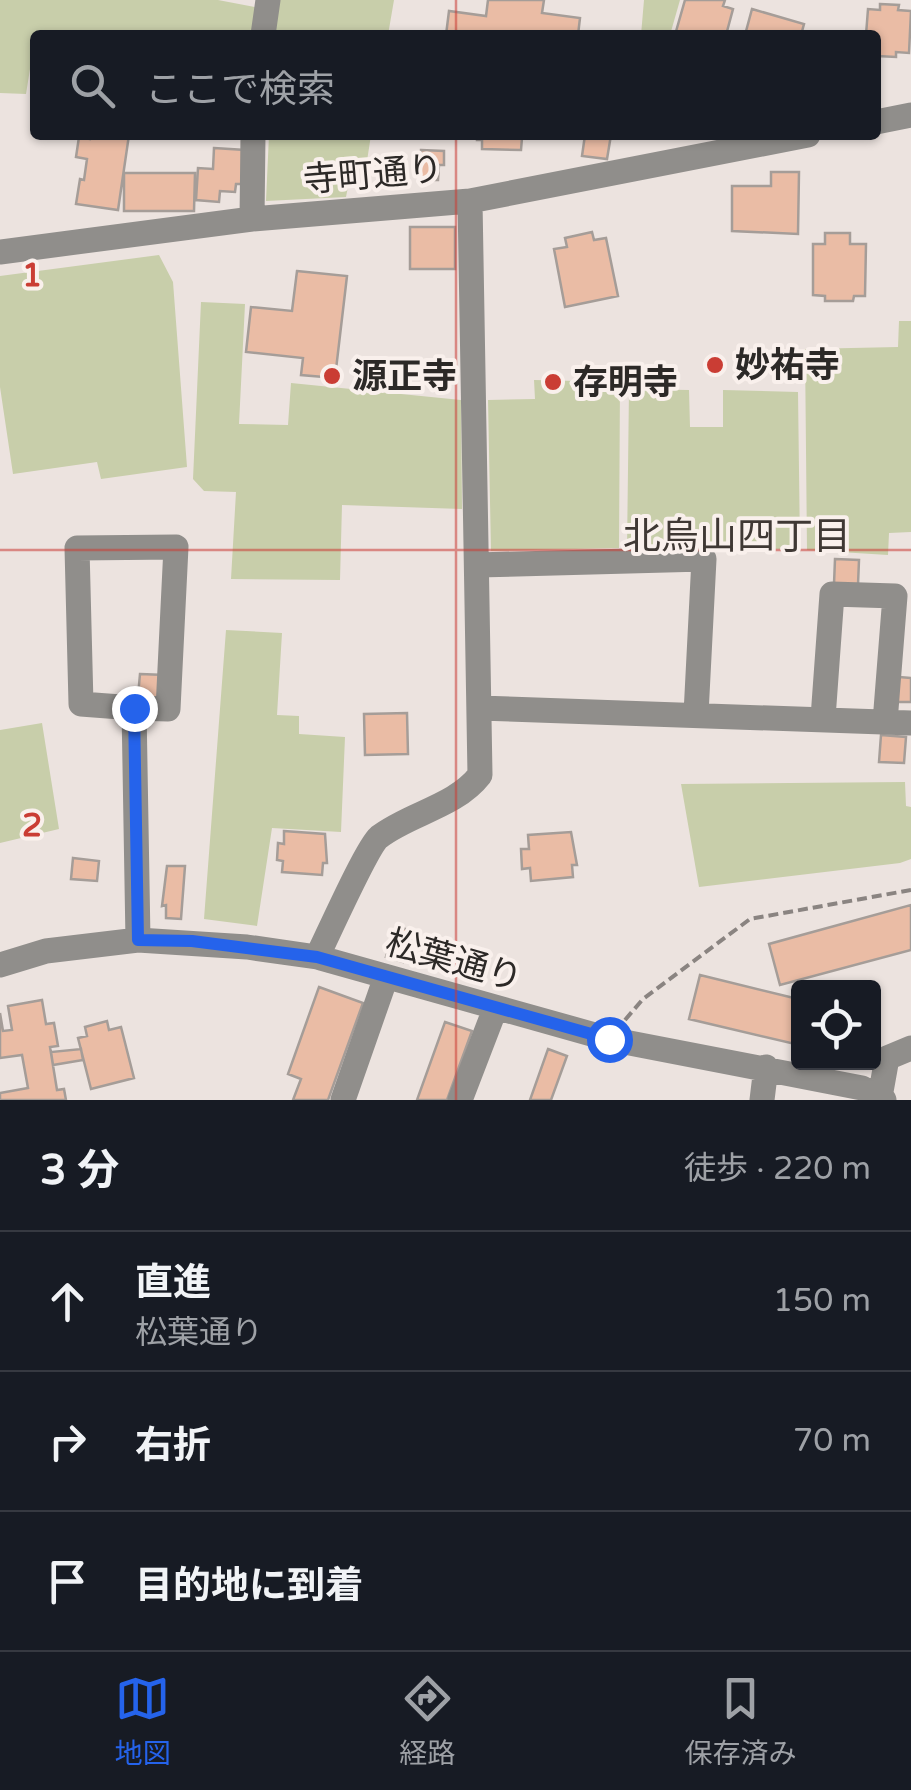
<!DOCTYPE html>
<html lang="ja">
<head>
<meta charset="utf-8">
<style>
  :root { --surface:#171b24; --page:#20242c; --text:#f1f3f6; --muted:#9ea1a6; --line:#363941; --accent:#2563eb }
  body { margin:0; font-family:"Varela Round","Noto Sans JP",sans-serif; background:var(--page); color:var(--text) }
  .controls { position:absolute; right:30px; bottom:30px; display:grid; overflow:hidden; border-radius:10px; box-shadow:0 2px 8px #0004 }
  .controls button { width:90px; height:90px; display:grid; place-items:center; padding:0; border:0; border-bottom:2px solid var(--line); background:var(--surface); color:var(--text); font:50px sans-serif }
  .stop { position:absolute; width:30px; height:30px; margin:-22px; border:8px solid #2563eb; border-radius:50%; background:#fff }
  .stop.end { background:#2563eb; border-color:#fff; box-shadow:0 2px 10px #0008 }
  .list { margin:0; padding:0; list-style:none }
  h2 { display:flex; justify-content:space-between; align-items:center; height:130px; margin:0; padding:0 40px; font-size:42px }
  h2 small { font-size:32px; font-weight:400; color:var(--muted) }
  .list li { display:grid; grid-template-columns:65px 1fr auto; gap:30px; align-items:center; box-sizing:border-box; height:140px; padding:0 40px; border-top:2px solid var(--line) }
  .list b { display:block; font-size:38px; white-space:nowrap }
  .list p { margin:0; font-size:32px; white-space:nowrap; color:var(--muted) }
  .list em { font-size:32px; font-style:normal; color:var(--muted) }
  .icon { flex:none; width:55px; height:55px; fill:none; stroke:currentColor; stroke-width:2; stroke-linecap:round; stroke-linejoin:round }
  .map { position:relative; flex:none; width:911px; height:1100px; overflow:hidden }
  .search { position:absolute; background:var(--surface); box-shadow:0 2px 8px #0004; left:30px; right:30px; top:30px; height:110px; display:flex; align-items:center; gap:25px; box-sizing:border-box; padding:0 35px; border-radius:10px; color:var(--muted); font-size:38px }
  .sheet { height:550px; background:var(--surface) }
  nav { display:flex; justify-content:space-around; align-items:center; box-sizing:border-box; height:140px; border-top:2px solid var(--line); background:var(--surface); font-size:28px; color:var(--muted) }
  nav a { display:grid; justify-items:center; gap:5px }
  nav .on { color:var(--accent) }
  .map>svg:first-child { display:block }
  .green { fill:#c8ceaa }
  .building { fill:#eabca5; stroke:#a59d98; stroke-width:2.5 }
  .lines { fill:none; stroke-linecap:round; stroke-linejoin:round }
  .path { stroke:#8a8481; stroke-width:4; stroke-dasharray:10 5; stroke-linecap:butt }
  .minor { stroke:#908e8b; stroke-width:25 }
  .route { stroke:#2563eb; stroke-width:12 }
  .grid { fill:none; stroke:#ca3d34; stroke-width:2.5; stroke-opacity:0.55 }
  .poi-dot { fill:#ca3d34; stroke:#f9f0ec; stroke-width:4 }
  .labels { text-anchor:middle; stroke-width:8; stroke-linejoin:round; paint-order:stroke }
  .street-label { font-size:35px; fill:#2c2927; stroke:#f9f0ec }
  .poi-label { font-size:35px; font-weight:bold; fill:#2c2927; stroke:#f9f0ec; text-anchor:start }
  .neighbourhood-label { font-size:38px; fill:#3f3834; stroke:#f9f0ec }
  .grid-label { font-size:32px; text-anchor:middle; font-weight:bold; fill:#ca3d34; stroke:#f9f0ec; stroke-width:8; stroke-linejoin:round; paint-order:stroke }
</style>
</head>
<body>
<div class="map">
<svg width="911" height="1100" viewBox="0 0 911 1100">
  <rect width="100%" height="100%" fill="#ece3df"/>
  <path class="green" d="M 0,0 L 218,0 L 260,8 L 256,35 L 35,35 L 35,69 L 30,69 L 26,94 L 0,93 Z
    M 276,0 L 394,0 L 388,35 L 274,35 Z
    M 644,0 L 680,0 L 670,35 L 641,35 Z
    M 269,135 L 371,135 L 367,161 L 353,161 L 346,197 L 266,201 Z
    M 159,255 L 173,282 L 187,467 L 101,479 L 97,462 L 13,474 L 0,387 L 0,276 Z
    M 201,302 L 245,304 L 239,424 L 288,425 L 291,383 L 461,400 L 462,509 L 342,505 L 340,580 L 231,579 L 236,492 L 204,491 L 193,479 Z
    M 899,321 L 911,321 L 911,532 L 889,533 L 888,555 L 807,550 L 805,349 L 898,347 Z
    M 534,380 L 620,382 L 619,548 L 491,551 L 488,400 L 535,399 Z
    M 629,389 L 689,390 L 690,427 L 723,427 L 723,390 L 798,392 L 800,549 L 627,549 Z
    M 226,630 L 282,633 L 277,715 L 299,716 L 299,734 L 345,737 L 341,832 L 272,828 L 257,926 L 204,919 Z
    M 42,723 L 59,829 L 0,843 L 0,730 Z
    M 905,782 L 906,806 L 911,807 L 911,859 L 900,863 L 699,887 L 681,784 Z"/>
  <path class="building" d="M 488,0 L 544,0 L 542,13 L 580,18 L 578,35 L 446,35 L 449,11 L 486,16 Z
    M 685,0 L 725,0 L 723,6 L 733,9 L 726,35 L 675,35 Z
    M 880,4 L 899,5 L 898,10 L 911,11 L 909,53 L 896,52 L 896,57 L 877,56 L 876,35 L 866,35 L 868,9 L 880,10 Z
    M 752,9 L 804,24 L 801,35 L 745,35 Z
    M 91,135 L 129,135 L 118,210 L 76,204 L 80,179 L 84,180 L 87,159 L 76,157 L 79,137 L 90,139 Z
    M 477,135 L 542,135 L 542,138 L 522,138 L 521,150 L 482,149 L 482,140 L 477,140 Z
    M 585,135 L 611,135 L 607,159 L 582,156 Z
    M 214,148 L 245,150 L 242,184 L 236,184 L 235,192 L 220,191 L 219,202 L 196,200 L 198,168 L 213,169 Z
    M 421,150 L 444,151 L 444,165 L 439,165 L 438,180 L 420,180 Z
    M 771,172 L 799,172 L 798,234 L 732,231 L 732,186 L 771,186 Z
    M 124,173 L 195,173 L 194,211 L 124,211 Z
    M 410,227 L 455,227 L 455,269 L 410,269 Z
    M 592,232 L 594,240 L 606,238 L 618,296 L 565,307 L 554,249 L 567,247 L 565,238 Z
    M 825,233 L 850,233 L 850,244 L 866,244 L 865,296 L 854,296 L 853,301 L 825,301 L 825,296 L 813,295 L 813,244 L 825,244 Z
    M 297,271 L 347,276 L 335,378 L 301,375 L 303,358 L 246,352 L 251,307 L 292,311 Z
    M 835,559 L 859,560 L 858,585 L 834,584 Z
    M 140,674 L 165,675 L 163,698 L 138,696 Z
    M 899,677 L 911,678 L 911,702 L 897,702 Z
    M 407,713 L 408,754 L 365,755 L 364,714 Z
    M 881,735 L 906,737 L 904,763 L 879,762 Z
    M 284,831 L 325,834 L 327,863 L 323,863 L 322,875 L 282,872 L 283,861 L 277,860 L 278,843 L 284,844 Z
    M 571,832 L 577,865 L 572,865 L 573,877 L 531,881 L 530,868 L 522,869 L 521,849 L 529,849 L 528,835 Z
    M 73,858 L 99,861 L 97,881 L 71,879 Z
    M 167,866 L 185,866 L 181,919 L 166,918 L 166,905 L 162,906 Z
    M 911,905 L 911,950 L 780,985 L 769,944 Z
    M 396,926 L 412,931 L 403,962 L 386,957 Z
    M 700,975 L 798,999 L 795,1044 L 689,1019 Z
    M 319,987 L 363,1003 L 328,1100 L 293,1100 L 301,1079 L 288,1074 Z
    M 42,1000 L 46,1024 L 54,1023 L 58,1046 L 50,1047 L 57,1090 L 64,1089 L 66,1100 L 0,1100 L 0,1093 L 28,1088 L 22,1055 L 0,1058 L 0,1013 L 3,1031 L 12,1030 L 8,1006 Z
    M 107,1021 L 109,1030 L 121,1027 L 134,1078 L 91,1089 L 78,1038 L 87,1036 L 85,1027 Z
    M 445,1022 L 472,1031 L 447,1100 L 417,1100 Z
    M 81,1049 L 83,1060 L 53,1065 L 51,1052 Z
    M 548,1049 L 567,1056 L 551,1100 L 530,1100 Z"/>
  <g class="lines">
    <path class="path" d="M 625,1020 L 643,999 L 750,919 L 911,890"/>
    <path class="minor" d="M 263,35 L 268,0
      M 876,122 L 911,115
      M 252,219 L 253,135
      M 0,252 L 252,219 L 470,201 L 808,135
      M 477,565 L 704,559 L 696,714
      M 134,708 L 168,709 L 176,547 L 77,548 L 81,704 L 134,708 L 138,940
      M 479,708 L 911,723
      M 823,718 L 832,594 L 895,596 L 885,722
      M 317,957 C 327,937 367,847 379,837 C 410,813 455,807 480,775 L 470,201
      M 0,965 L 46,951 L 138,940 L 247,947 L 317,957 L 609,1039 L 862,1088 L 884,1100
      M 880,1097 L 887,1058 L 911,1048
      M 343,1100 L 386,977
      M 460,1100 L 495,1009
      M 762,1100 L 766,1067"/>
  </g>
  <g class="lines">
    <path class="route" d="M 134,708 L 138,940 L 192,941 L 317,957 L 609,1039"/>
  </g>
  <path class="grid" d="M 456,0 L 456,35M 456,135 L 456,1100M 0,550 L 911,550"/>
  <g class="poi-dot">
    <circle cx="715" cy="365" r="10"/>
    <circle cx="332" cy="376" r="10"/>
    <circle cx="553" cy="382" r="10"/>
  </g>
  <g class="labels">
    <g class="street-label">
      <text transform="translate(373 174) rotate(-5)" y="12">寺町通り</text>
      <text transform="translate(454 960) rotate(16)" y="12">松葉通り</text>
    </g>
    <g class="poi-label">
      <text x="735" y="377">妙祐寺</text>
      <text x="352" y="388">源正寺</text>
      <text x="573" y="394">存明寺</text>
    </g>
    <g class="neighbourhood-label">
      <text x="737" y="549">北烏山四丁目</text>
    </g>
  </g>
  <g class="grid-label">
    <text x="32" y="286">1</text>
    <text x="32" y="836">2</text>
  </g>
</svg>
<div class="controls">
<button><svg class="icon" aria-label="locate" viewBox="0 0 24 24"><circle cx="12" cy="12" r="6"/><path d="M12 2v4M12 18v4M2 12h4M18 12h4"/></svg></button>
</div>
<div class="stop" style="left:609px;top:1039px"></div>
<div class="stop end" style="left:134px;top:708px"></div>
<div class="search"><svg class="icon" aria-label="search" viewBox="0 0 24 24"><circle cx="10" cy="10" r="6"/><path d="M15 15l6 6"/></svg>ここで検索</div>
</div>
<section class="sheet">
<h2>3 分<small>徒歩 · 220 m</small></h2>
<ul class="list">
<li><svg class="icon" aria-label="ahead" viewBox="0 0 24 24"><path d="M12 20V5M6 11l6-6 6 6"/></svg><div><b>直進</b><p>松葉通り</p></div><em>150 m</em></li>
<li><svg class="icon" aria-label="right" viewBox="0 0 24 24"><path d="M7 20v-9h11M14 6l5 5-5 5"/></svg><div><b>右折</b></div><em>70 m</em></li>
<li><svg class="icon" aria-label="arrive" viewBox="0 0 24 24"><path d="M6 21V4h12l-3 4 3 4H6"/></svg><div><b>目的地に到着</b></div></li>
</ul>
</section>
<nav>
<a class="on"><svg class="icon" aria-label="map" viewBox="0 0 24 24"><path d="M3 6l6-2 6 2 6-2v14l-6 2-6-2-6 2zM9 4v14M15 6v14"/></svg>地図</a>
<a><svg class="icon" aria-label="directions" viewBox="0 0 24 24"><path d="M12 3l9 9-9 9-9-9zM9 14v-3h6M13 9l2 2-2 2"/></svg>経路</a>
<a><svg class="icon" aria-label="saved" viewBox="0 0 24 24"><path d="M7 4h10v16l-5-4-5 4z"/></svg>保存済み</a>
</nav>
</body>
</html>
